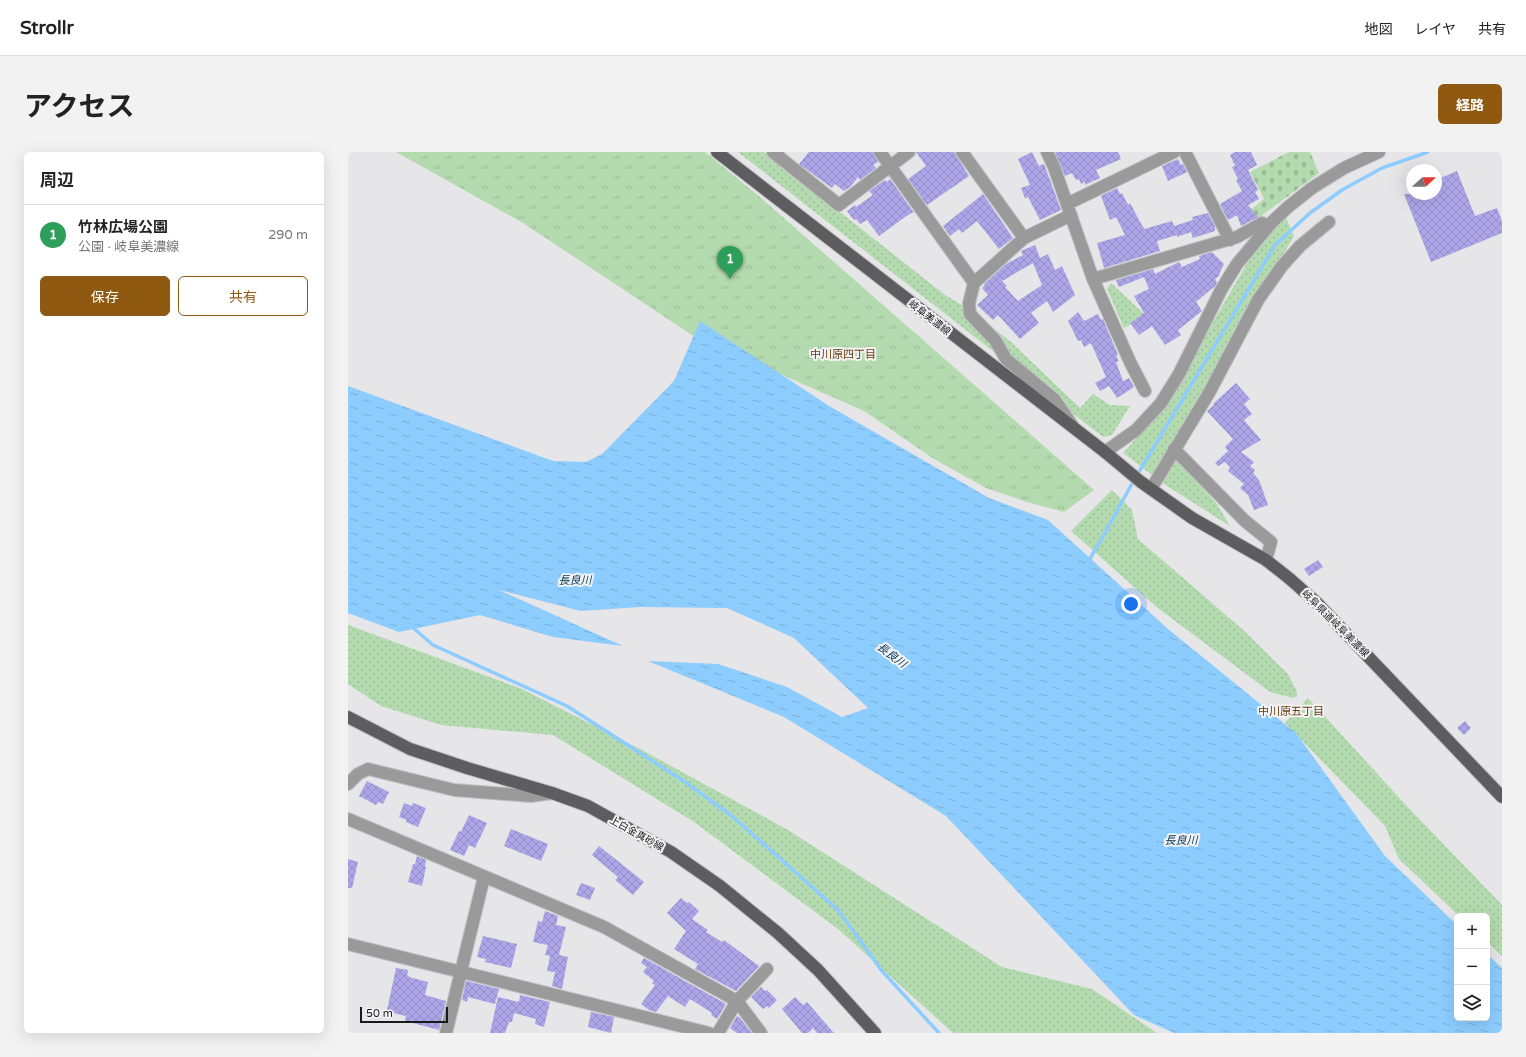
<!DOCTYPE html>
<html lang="ja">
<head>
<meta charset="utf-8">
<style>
  :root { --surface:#fff; --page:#f2f2f2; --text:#222; --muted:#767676; --line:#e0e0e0; --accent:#905911 }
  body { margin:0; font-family:"Varela Round","Noto Sans JP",sans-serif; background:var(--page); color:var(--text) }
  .controls { position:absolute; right:12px; bottom:12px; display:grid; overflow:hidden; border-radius:6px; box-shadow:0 4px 16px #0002 }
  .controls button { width:36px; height:36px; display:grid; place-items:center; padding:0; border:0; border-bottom:1px solid var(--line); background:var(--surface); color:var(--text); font:20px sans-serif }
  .compass { position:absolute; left:1058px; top:12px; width:36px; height:36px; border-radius:50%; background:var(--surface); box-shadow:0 4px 16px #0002; rotate:69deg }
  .scale { position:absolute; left:12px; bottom:10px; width:88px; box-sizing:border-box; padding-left:4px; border:2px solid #19191a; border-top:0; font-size:11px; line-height:14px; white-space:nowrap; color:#19191a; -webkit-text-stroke:3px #f3f3f6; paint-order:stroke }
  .you { position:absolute; left:783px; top:452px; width:14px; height:14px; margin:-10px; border:3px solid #fff; border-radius:50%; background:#1a73e8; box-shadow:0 0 0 6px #1a73e833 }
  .badge { display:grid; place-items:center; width:26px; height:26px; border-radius:50%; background:var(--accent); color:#fff; font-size:13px; font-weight:700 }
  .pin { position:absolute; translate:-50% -33px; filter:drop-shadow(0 1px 2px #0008) }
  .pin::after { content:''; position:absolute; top:21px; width:14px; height:12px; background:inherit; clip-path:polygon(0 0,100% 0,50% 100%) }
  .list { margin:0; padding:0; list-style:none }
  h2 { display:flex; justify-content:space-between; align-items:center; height:52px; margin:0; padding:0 16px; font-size:17px }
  h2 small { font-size:13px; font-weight:400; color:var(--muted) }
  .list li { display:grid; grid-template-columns:26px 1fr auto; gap:12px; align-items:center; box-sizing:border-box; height:60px; padding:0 16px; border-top:1px solid var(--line) }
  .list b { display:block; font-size:15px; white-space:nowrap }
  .list p { margin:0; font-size:13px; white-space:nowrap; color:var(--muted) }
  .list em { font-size:13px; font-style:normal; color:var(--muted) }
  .actions { display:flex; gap:8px; padding:12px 16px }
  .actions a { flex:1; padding:9px 0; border:1px solid var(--accent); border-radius:6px; text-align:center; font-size:14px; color:var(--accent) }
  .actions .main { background:var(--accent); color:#fff }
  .icon { flex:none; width:22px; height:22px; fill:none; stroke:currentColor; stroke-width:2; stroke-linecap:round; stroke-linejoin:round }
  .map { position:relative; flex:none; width:1154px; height:881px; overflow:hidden; border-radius:6px }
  header { display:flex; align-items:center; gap:24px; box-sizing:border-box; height:56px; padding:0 20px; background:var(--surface); border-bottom:1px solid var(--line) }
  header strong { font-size:19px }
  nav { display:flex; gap:22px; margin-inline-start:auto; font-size:14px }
  .intro { display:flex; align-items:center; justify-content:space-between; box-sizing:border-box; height:96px; padding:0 24px }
  h1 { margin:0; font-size:28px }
  .button { padding:10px 18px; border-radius:6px; background:var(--accent); color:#fff; font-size:14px; font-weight:700 }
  main { display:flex; gap:24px; padding:0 24px }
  aside { flex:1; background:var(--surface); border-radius:6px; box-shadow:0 4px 16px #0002 }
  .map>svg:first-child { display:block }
  .grass { fill:url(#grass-dots) }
  .cemetery { fill:url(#cemetery-stones) }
  .park { fill:url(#park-tufts) }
  .water { fill:url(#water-ripples) }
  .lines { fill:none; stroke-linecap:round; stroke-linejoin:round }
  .stream { stroke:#8dccfe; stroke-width:3.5 }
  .building { fill:url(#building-cross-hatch); fill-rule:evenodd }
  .minor-casing { stroke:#c1c0c3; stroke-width:14 }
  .major-casing { stroke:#c1c0c3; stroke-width:14 }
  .minor { stroke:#9b9a9b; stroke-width:12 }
  .major { stroke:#5d5c5e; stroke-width:12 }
  .labels { text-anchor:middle; stroke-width:4; stroke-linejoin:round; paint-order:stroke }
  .street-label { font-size:10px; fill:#19191a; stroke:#f3f3f6 }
  .neighbourhood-label { font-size:11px; fill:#674012; stroke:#f3f3f6 }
  .water-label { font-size:11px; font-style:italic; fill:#033757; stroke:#f3f3f6 }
</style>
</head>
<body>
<header>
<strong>Strollr</strong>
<nav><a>地図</a><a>レイヤ</a><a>共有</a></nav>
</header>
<div class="intro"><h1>アクセス</h1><a class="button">経路</a></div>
<main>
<aside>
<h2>周辺<small></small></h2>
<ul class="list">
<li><span class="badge" style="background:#2e9e5b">1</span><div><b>竹林広場公園</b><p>公園 · 岐阜美濃線</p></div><em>290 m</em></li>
</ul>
<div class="actions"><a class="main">保存</a><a>共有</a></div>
</aside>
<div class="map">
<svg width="1154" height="881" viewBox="0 0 1154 881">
  <defs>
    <pattern id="grass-dots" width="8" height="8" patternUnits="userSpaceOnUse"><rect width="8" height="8" fill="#b4dbaf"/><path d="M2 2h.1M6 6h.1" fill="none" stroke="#9abb96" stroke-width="1.8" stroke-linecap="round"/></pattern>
    <pattern id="cemetery-stones" width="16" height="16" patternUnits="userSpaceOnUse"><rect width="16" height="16" fill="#b4dbaf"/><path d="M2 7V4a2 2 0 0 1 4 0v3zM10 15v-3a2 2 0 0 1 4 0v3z" fill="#9abb96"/></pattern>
    <pattern id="park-tufts" width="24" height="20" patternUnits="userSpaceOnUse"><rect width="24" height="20" fill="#b4dbaf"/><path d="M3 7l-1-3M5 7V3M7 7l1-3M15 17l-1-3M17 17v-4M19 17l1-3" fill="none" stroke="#9abb96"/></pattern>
    <pattern id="water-ripples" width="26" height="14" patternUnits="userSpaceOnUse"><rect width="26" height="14" fill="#8dccfe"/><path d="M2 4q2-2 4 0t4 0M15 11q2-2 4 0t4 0" fill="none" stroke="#79afd9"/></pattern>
    <pattern id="building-cross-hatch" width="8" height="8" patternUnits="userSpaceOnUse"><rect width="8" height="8" fill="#ada5e8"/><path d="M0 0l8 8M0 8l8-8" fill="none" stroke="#948dc6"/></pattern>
  </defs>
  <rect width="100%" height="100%" fill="#e6e5e8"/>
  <path class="grass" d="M 390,0 L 416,0 L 597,143 L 627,161 L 664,191 L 732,256 L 745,242 L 762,253 L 782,254 L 764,283 L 755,285 Z
    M 937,63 L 946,84 L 820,297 L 869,352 L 882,374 L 816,332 L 775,301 L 813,260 L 905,101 L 936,67 Z
    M 763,131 L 798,164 L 776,176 L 759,137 Z
    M 764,338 L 784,358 L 790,387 L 894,477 L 940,522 L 949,540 L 949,544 L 945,546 L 922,540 L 811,457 L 723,379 Z
    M 0,473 L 174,537 L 294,598 L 440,678 L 654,815 L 744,837 L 809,881 L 605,881 L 490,777 L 346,670 L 205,583 L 93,573 L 33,554 L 0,532 Z
    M 960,546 L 1056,651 L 1154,753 L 1154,804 L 1139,790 L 1139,764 L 1111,764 L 1051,707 L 1037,674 L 937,571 Z"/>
  <path class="cemetery" d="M 941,0 L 962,0 L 971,21 L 905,70 L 900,60 L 916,47 L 902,20 Z"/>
  <path class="park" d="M 48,0 L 357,0 L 413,46 L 746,338 L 716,360 L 679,350 L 638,336 L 586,307 L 516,259 L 344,183 L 175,71 Z"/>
  <path class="water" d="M 352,169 L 481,254 L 641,346 L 700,368 L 820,477 L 948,581 L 1037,704 L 1109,773 L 1109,866 L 1139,866 L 1139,802 L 1154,816 L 1154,881 L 826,881 L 786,863 L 598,664 L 436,565 L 300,509 L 370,512 L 439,535 L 494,565 L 520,556 L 446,486 L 379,456 L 292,455 L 233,459 L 151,438 L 275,494 L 205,485 L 132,463 L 51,480 L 0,461 L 0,234 L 205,309 L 238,310 L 254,302 L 326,229 Z"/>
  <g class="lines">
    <path class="stream" d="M 789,323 L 927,93 L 962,61 L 994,38 L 1034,16 L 1080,0
      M 740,410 L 754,386 L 786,328
      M 63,474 L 85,493 L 219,554 L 337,630 L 385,665 L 490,758 L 534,819 L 591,881"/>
  </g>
  <path class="building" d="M 461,0 L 525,0 L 530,10 L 525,13 L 528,16 L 512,28 L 510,25 L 502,35 L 496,39 L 487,32 L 484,36 L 451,12 Z
    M 568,0 L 606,0 L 621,24 L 579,53 L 560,27 L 578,14 Z
    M 684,0 L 691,14 L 696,12 L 713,58 L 692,68 L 680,45 L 677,46 L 673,36 L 682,33 L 670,7 Z
    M 707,0 L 770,0 L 773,7 L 748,18 L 752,26 L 737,33 L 737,30 L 733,32 L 731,27 L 728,28 L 724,21 L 717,24 Z
    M 887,0 L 903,0 L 909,13 L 900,18 L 910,38 L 907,40 L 911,47 L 900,53 L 910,65 L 893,74 L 889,63 L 880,68 L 872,52 L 894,39 L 888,28 L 890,27 L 884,15 L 887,14 L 882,3 Z
    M 830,7 L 833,13 L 835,12 L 839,20 L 820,29 L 814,14 Z
    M 1109,19 L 1127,64 L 1149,56 L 1154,69 L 1154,81 L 1083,110 L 1056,42 L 1088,42 L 1088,28 Z
    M 542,27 L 567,62 L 565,60 L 557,65 L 531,84 L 519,68 L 512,72 L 508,67 L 506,68 L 499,59 L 507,53 L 508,55 L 525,43 L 521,39 L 537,28 L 539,30 Z
    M 769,36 L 772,42 L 774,41 L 780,53 L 782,51 L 796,77 L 824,69 L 826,74 L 845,68 L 844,65 L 860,61 L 867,74 L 867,79 L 845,86 L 843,80 L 829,85 L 829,83 L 809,89 L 812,99 L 756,116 L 749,91 L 777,83 L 768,65 L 762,68 L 753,44 Z
    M 635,42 L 665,86 L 651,97 L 629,69 L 614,81 L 611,77 L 602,84 L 595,74 Z
    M 687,93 L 692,106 L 700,102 L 707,118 L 714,114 L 727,143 L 705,160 L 699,149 L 683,161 L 691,171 L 672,187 L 650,163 L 645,168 L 629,153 L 640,143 L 634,136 L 637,133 L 636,132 L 658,112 L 675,103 L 673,99 ZM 685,111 L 694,133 L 670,149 L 657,135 L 659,134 L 654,129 Z
    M 864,100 L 876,112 L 871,122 L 872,123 L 867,127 L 869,130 L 867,134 L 848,150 L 854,159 L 830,178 L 833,183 L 817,193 L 804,174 L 791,183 L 782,171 L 796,161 L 786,144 L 801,137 L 796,125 L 771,135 L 768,128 L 805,117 L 807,122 L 831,110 L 834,115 L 852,107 L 851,104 Z
    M 730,160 L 736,169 L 750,162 L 753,168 L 755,167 L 770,203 L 768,204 L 771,209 L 768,210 L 775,229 L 781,226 L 786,235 L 769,246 L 761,234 L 752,239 L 747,231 L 758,225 L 743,191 L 736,195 L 733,188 L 730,189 L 720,169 Z
    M 888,231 L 902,247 L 896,252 L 904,262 L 896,268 L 913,288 L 893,300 L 906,310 L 902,314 L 907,318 L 905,321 L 911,328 L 920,353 L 906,358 L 900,343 L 892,336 L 896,332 L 880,319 L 882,315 L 877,310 L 870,314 L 867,311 L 880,299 L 877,295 L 885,287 L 859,259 L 866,253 L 865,252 Z
    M 970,408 L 975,415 L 961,424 L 956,417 Z
    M 1117,569 L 1123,576 L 1116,583 L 1109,576 Z
    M 19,629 L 41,640 L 35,652 L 30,650 L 28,653 L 11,644 Z
    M 56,651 L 64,654 L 65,651 L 78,656 L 70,675 L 58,670 L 59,668 L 51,665 Z
    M 121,663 L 139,671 L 127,696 L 121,693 L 116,704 L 102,698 L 111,679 L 113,680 Z
    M 163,677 L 200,692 L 193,709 L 156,694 Z
    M 251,694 L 296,730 L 285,743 L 267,728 L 270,725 L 244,703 Z
    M 69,704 L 78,708 L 77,715 L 78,715 L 74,734 L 60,730 L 65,712 L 67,712 Z
    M 0,707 L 10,710 L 4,736 L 0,736 Z
    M 233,731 L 247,736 L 242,748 L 228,743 Z
    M 333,746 L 339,751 L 341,750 L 351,759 L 344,767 L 360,778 L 358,780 L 374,790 L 376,788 L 411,814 L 388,839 L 347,817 L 350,812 L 326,797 L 338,779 L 319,761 Z
    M 197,759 L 210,764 L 208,773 L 218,775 L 211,803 L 220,805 L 214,837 L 204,834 L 207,820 L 199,819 L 202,804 L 197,803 L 200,793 L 185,790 L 190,769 L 194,770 Z
    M 135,784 L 169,792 L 163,816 L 137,810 L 138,807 L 129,805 Z
    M 296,806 L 378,852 L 369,867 L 363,863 L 364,861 L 342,847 L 337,855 L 320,844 L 308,860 L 301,858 L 293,852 L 307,833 L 304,831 L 306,829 L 295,820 L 299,815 L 293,811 Z
    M 48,816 L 60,818 L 59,823 L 61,824 L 61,825 L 80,830 L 77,843 L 98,849 L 91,878 L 57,869 L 58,864 L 45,861 L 46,859 L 39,858 Z
    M 118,829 L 151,837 L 147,852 L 120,845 L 119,850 L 114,848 Z
    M 413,835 L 417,839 L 419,838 L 429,848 L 421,856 L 419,854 L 415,857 L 403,845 Z
    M 172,843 L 202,850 L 196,875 L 187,872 L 188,867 L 166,861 L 164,870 L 161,870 L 157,881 L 142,881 L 150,845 L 171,850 Z
    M 447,845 L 455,853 L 459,850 L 486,881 L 469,881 L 465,876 L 460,881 L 454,881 L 434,857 Z
    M 243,860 L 266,865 L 263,881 L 240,875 Z
    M 389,864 L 392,866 L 404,881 L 389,881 L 382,876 Z"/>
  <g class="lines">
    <defs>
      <path id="minor" d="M 425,0 L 491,53 L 561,0
        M 532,0 L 626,131 L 676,86 L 723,63
        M 614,0 L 676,86
        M 699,0 L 706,15 L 745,127 L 783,212 L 797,239
        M 837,0 L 882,88
        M 719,52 L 826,0
        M 745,127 L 889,85 L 914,71 L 921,74
        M 626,131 L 621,151 L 622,162 L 647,188 L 658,207 L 706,247 L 724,273
        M 826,297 L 897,369 L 923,390 L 918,408
        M 757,300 L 788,278 L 813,251 L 831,222 L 873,138 L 889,112 L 925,69 L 940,55 L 964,36 L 996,16 L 1031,0
        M 803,337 L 861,241 L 910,148 L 934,114 L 952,94 L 981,70
        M 0,632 L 10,622 L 20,617 L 106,638 L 183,644 L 204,641
        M 0,667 L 256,775 L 389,849 L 413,881
        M 0,792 L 361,881
        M 98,881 L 136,725
        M 370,881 L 389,849 L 419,817"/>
      <path id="major" d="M 369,0 L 757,300 L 793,330 L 844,366 L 918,408 L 942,427 L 969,451 L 1154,645
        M 0,565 L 62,597 L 119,616 L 204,641 L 240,654 L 323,700 L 372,734 L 430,781 L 470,818 L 527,881"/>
    </defs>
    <use href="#minor" class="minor-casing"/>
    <use href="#major" class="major-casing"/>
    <use href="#minor" class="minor"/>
    <use href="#major" class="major"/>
  </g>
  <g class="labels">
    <g class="street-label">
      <text transform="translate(582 165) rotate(38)" y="4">岐阜美濃線</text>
      <text transform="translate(988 471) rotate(45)" y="4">岐阜県道岐阜美濃線</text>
      <text transform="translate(289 681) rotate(29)" y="4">上白金真砂線</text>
    </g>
    <g class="neighbourhood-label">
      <text x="495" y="206">中川原四丁目</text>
      <text x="943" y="563">中川原五丁目</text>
    </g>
    <g class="water-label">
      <text transform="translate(227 428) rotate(-1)" y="4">長良川</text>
      <text transform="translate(544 503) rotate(37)" y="4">長良川</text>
      <text x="833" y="692">長良川</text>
    </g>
  </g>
</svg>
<div class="controls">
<button>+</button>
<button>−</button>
<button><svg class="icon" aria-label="layers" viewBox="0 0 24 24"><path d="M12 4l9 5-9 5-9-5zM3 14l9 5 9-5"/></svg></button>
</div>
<svg class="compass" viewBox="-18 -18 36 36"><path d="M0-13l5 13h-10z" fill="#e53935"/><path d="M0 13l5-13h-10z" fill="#767676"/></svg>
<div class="scale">50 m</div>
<div class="you"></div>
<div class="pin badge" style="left:382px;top:127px;background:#2e9e5b">1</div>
</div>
</main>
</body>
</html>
